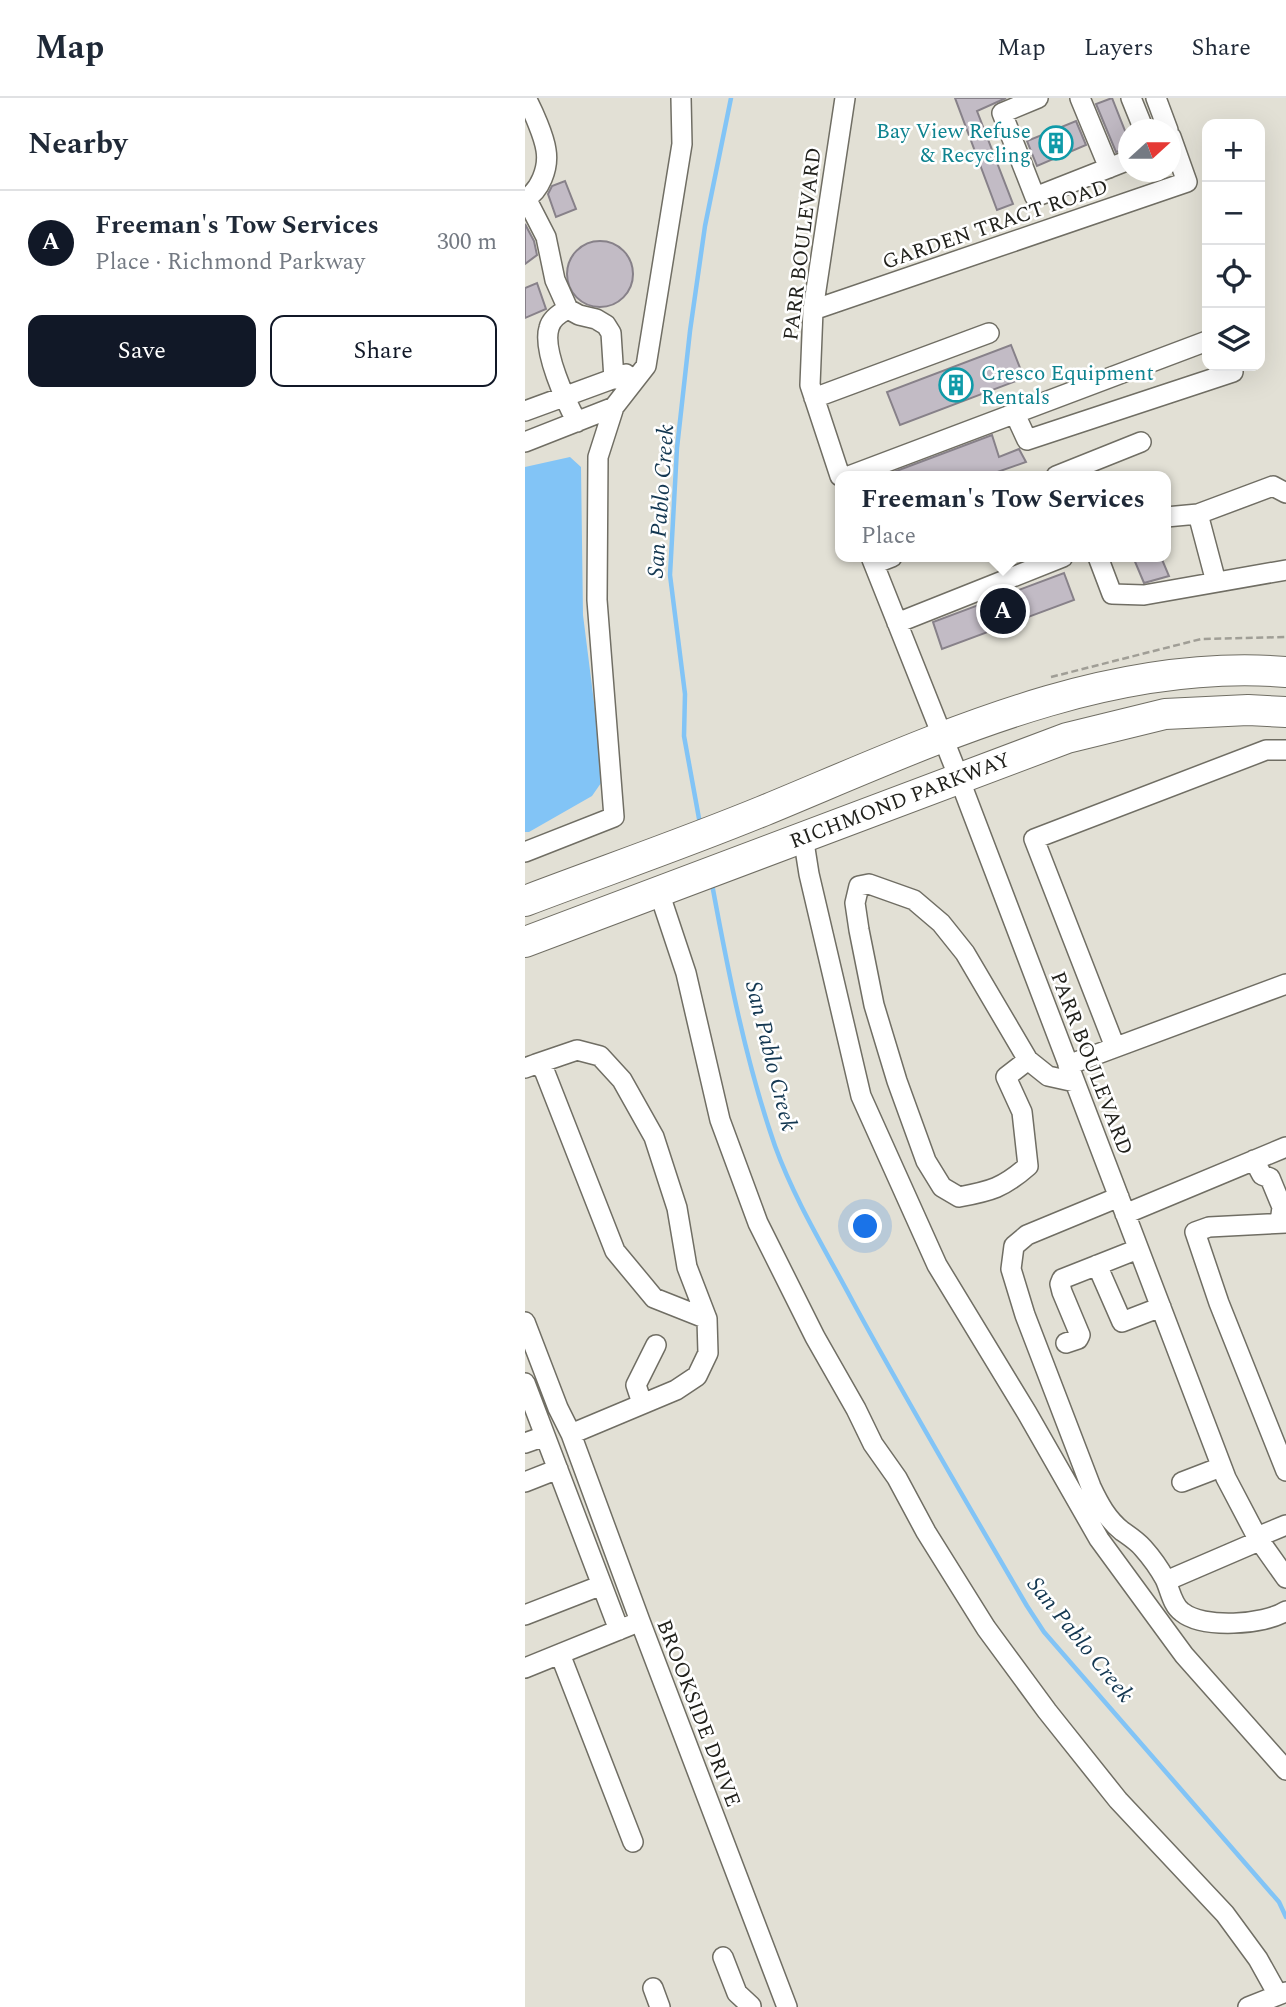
<!DOCTYPE html>
<html lang="en">
<head>
<meta charset="utf-8">
<style>
  :root { --surface:#fff; --page:#f2f2f3; --text:#1f2937; --muted:#747a83; --line:#e0e1e3; --accent:#111827 }
  body { margin:0; font-family:Spectral,serif; background:var(--page); color:var(--text) }
  .controls { position:absolute; right:21px; top:21px; display:grid; overflow:hidden; border-radius:14px; box-shadow:0 7px 28px #0002 }
  .controls button { width:63px; height:63px; display:grid; place-items:center; padding:0; border:0; border-bottom:2px solid var(--line); background:var(--surface); color:var(--text); font:35px sans-serif }
  .compass { position:absolute; left:593px; top:21px; width:63px; height:63px; border-radius:50%; background:var(--surface); box-shadow:0 7px 28px #0002; rotate:69deg }
  .you { position:absolute; left:341px; top:1129px; width:24px; height:24px; margin:-18px; border:5px solid #fff; border-radius:50%; background:#1a73e8; box-shadow:0 0 0 10px #1a73e833 }
  .badge { display:grid; place-items:center; width:46px; height:46px; border-radius:50%; background:var(--accent); color:#fff; font-size:23px; font-weight:700 }
  .pin { position:absolute; translate:-50% -50%; border:4px solid #fff; box-shadow:0 2px 7px #0006 }
  .popup { position:absolute; left:310px; top:373px; width:336px; height:91px; box-sizing:border-box; display:grid; place-content:center; border-radius:14px; background:var(--surface); filter:drop-shadow(0 2px 5px #0005); font-size:23px; white-space:nowrap; color:var(--muted) }
  .popup b { font-size:26px; color:var(--text) }
  .popup::after { content:''; position:absolute; left:50%; top:100%; margin-left:-14px; border:14px solid transparent; border-top-color:var(--surface) }
  .list { margin:0; padding:0; list-style:none }
  h2 { display:flex; justify-content:space-between; align-items:center; height:91px; margin:0; padding:0 28px; font-size:30px }
  h2 small { font-size:23px; font-weight:400; color:var(--muted) }
  .list li { display:grid; grid-template-columns:46px 1fr auto; gap:21px; align-items:center; box-sizing:border-box; height:105px; padding:0 28px; border-top:2px solid var(--line) }
  .list b { display:block; font-size:26px; white-space:nowrap }
  .list p { margin:0; font-size:23px; white-space:nowrap; color:var(--muted) }
  .list em { font-size:23px; font-style:normal; color:var(--muted) }
  .actions { display:flex; gap:14px; padding:21px 28px }
  .actions a { flex:1; padding:16px 0; border:2px solid var(--accent); border-radius:14px; text-align:center; font-size:24px; color:var(--accent) }
  .actions .main { background:var(--accent); color:#fff }
  .icon { flex:none; width:38px; height:38px; fill:none; stroke:currentColor; stroke-width:2; stroke-linecap:round; stroke-linejoin:round }
  .map { position:relative; flex:none; width:761px; height:1909px; overflow:hidden }
  header { display:flex; align-items:center; gap:42px; box-sizing:border-box; height:98px; padding:0 35px; background:var(--surface); border-bottom:2px solid var(--line) }
  header strong { font-size:33px }
  nav { display:flex; gap:38px; margin-inline-start:auto; font-size:24px }
  main { display:flex }
  aside { flex:1; background:var(--surface) }
  .map>svg:first-child { display:block }
  .water { fill:#82c4f6 }
  .lines { fill:none; stroke-linecap:round; stroke-linejoin:round }
  .stream { stroke:#82c4f6; stroke-width:4.5 }
  .building { fill:#c2bbc5; stroke:#878189; stroke-width:2 }
  .minor-casing { stroke:#706e64; stroke-width:22 }
  .highway-casing { stroke:#706e64; stroke-width:32 }
  .path { stroke:#a09e96; stroke-width:2.5; stroke-dasharray:7 3.5; stroke-linecap:butt }
  .minor { stroke:#fff; stroke-width:19 }
  .highway { stroke:#fff; stroke-width:30 }
  .labels { text-anchor:middle; stroke-width:5; stroke-linejoin:round; paint-order:stroke }
  .culture-label { font-size:21px; fill:#0d838f; stroke:#fff; text-anchor:end }
  .street-label { font-size:21px; fill:#21211c; stroke:#fff }
  .water-label { font-size:23px; font-style:italic; fill:#133751; stroke:#fff }
</style>
</head>
<body>
<header>
<strong>Map</strong>
<nav><a>Map</a><a>Layers</a><a>Share</a></nav>
</header>
<main>
<aside>
<h2>Nearby<small></small></h2>
<ul class="list">
<li><span class="badge">A</span><div><b>Freeman's Tow Services</b><p>Place · Richmond Parkway</p></div><em>300 m</em></li>
</ul>
<div class="actions"><a class="main">Save</a><a>Share</a></div>
</aside>
<div class="map">
<svg width="761" height="1909" viewBox="0 0 761 1909">
  <rect width="100%" height="100%" fill="#e2e0d5"/>
  <path class="water" d="M 45,359 L 56,369 L 58,517 L 71,620 L 76,685 L 67,698 L 4,734 L 0,734 L 0,369 Z"/>
  <g class="lines">
    <path class="stream" d="M 175,726 L 159,638 L 160,596 L 145,477 L 152,350 L 165,233 L 180,128 L 206,0
      M 187,786 C 203,873 221,965 250,1048 C 270,1103 301,1153 328,1204 C 384,1307 443,1407 502,1508 L 519,1534 L 754,1804 L 761,1819"/>
  </g>
  <path class="building" d="M 430,0 L 481,0 L 452,13 L 488,106 L 472,112 Z
    M 587,0 L 604,43 L 604,50 L 591,54 L 571,6 Z
    M 551,23 L 561,47 L 512,68 L 502,43 Z
    M 40,83 L 51,111 L 31,119 L 23,96 L 27,88 Z
    M 0,126 L 9,143 L 12,157 L 0,166 Z
    M42 176a33 33 0 1 1 66 0a33 33 0 1 1-66 0Z
    M 12,185 L 21,211 L 0,220 L 0,190 Z
    M 486,247 L 499,280 L 375,327 L 362,294 Z
    M 467,337 L 474,359 L 494,351 L 501,364 L 461,378 L 358,378 Z
    M 608,459 L 636,459 L 644,478 L 619,485 Z
    M 539,475 L 549,502 L 417,551 L 408,524 Z"/>
  <g class="lines">
    <defs>
      <path id="minor" d="M 513,0 L 477,15 L 510,99 L 604,62
        M 555,0 L 584,70
        M 606,0 L 619,32
        M 631,0 L 643,32
        M 1,100 L 21,139 L 30,182 L 43,211 L 54,217 L 71,221 L 81,227 L 86,235 L 89,281
        M 0,101 C 15,93 24,70 21,52 C 19,38 8,13 1,0
        M 43,211 C 35,215 26,221 24,230 C 17,252 41,304 52,324
        M 288,212 L 662,84 L 646,39
        M 289,300 L 464,235
        M 0,313 L 101,276
        M 490,316 L 502,342 L 708,274 L 706,268
        M 0,344 L 89,309
        M 315,378 L 285,287 L 288,212 L 320,0
        M 324,378 L 682,243
        M 531,378 L 616,344
        M 673,416 L 691,484
        M 641,419 L 673,416 L 748,388 L 761,395
        M 346,459 L 434,680 L 701,1380 L 732,1439 L 761,1480
        M 573,459 L 587,496 L 619,497 L 761,472
        M 349,466 L 367,459
        M 372,525 L 538,459
        M 278,738 L 284,776 L 336,998 L 412,1167 L 502,1315 L 574,1441 L 659,1557 L 761,1672
        M 0,754 L 89,719 L 72,502 L 73,359 L 89,309 L 121,268 L 157,46 L 156,0
        M 134,794 L 161,875 L 195,1022 L 233,1125 L 290,1239 L 331,1311 L 348,1346 L 372,1380 L 401,1434 L 461,1530 L 522,1613 L 593,1702 L 700,1816 L 733,1861 L 753,1897
        M 590,949 L 509,741 L 741,652 L 761,652
        M 503,962 L 481,979 L 497,1014 L 503,1068 C 478,1090 466,1093 434,1099 L 417,1089 L 401,1063 L 372,983 L 349,907 L 334,832 L 330,805 L 334,788 L 344,786 L 389,802 L 416,825 L 440,855 L 503,962 L 523,978 L 550,984
        M 11,966 L 52,952 L 75,958 L 97,982 L 129,1039 L 152,1110 L 162,1169 L 182,1221
        M 543,967 L 761,886
        M 0,970 L 11,966 L 19,972 L 90,1153 L 129,1200 L 182,1221 L 183,1255 L 172,1278 L 151,1292 L 46,1336 L 33,1310 L 0,1224
        M 729,1062 L 737,1077 L 745,1080 L 757,1109 L 755,1125
        M 594,1099 L 502,1137 L 489,1148 L 486,1171 L 500,1217 L 566,1389 C 574,1406 582,1421 597,1433 C 604,1438 612,1443 618,1450 C 626,1459 634,1470 640,1481 C 645,1491 647,1507 657,1514 C 678,1531 739,1527 761,1513
        M 600,1116 L 761,1049
        M 761,1125 L 684,1129 L 670,1134 L 694,1205 L 761,1373
        M 572,1167 L 597,1224 L 636,1209
        M 541,1245 L 553,1241 L 555,1237 L 537,1194 L 535,1186 L 537,1181 L 613,1151
        M 0,1285 L 94,1532
        M 117,1305 L 111,1287 L 131,1247
        M 46,1336 L 115,1523 L 262,1909
        M 0,1345 L 20,1338
        M 0,1384 L 33,1371
        M 657,1384 L 696,1369
        M 732,1439 L 761,1427
        M 641,1483 L 734,1443
        M 0,1517 L 77,1487
        M 35,1556 L 108,1744
        M 0,1570 L 106,1527
        M 198,1859 L 212,1895 L 226,1908
        M 128,1890 L 135,1909
        M 723,1909 L 761,1894"/>
      <path id="highway" d="M 0,803 C 79,773 160,745 238,713 C 403,645 578,559 761,574
        M 0,844 L 542,640 L 640,616 L 723,612 L 761,614"/>
    </defs>
    <use href="#minor" class="minor-casing"/>
    <use href="#highway" class="highway-casing"/>
    <path class="path" d="M 526,579 L 676,541 L 761,539"/>
    <use href="#minor" class="minor"/>
    <use href="#highway" class="highway"/>
  </g>
  <defs>
    <symbol id="building-ring" viewBox="-11 -11 22 22"><circle r="9.5" fill="#fff" stroke="#0f9aa8" stroke-width="1.5"/><path d="M-4-6H4V6H1V3H-1V6H-4ZM-2.5-4.3h1.7v1.8h-1.7ZM.8-4.3h1.7v1.8H.8ZM-2.5-1h1.7V.8h-1.7ZM.8-1h1.7V.8H.8Z" fill="#0f9aa8"/></symbol>
  </defs>
  <g fill-rule="evenodd">
    <use href="#building-ring" x="512" y="26" width="38" height="38"/>
    <use href="#building-ring" x="412" y="268" width="38" height="38"/>
  </g>
  <g class="labels">
    <g class="culture-label">
      <text x="506" y="40">Bay View Refuse<tspan x="506" dy="24">&amp; Recycling</tspan></text>
      <text x="456" y="282" text-anchor="start">Cresco Equipment<tspan x="456" dy="24">Rentals</tspan></text>
    </g>
    <g class="street-label">
      <text transform="translate(470 126) rotate(-19)" y="7">GARDEN TRACT ROAD</text>
      <text transform="translate(277 146) rotate(-83)" y="7">PARR BOULEVARD</text>
      <text transform="translate(375 702) rotate(-21)" y="7">RICHMOND PARKWAY</text>
      <text transform="translate(567 965) rotate(69)" y="7">PARR BOULEVARD</text>
      <text transform="translate(174 1615) rotate(69)" y="7">BROOKSIDE DRIVE</text>
    </g>
    <g class="water-label">
      <text transform="translate(135 403) rotate(-86)" y="8">San Pablo Creek</text>
      <text transform="translate(247 958) rotate(76)" y="8">San Pablo Creek</text>
      <text transform="translate(556 1541) rotate(51)" y="8">San Pablo Creek</text>
    </g>
  </g>
</svg>
<div class="controls">
<button>+</button>
<button>−</button>
<button><svg class="icon" aria-label="locate" viewBox="0 0 24 24"><circle cx="12" cy="12" r="6"/><path d="M12 2v4M12 18v4M2 12h4M18 12h4"/></svg></button>
<button><svg class="icon" aria-label="layers" viewBox="0 0 24 24"><path d="M12 4l9 5-9 5-9-5zM3 14l9 5 9-5"/></svg></button>
</div>
<svg class="compass" viewBox="-18 -18 36 36"><path d="M0-13l5 13h-10z" fill="#e53935"/><path d="M0 13l5-13h-10z" fill="#747a83"/></svg>
<div class="you"></div>
<div class="pin badge" style="left:478px;top:513px">A</div>
<div class="popup"><b>Freeman's Tow Services</b>Place</div>
</div>
</main>
</body>
</html>
